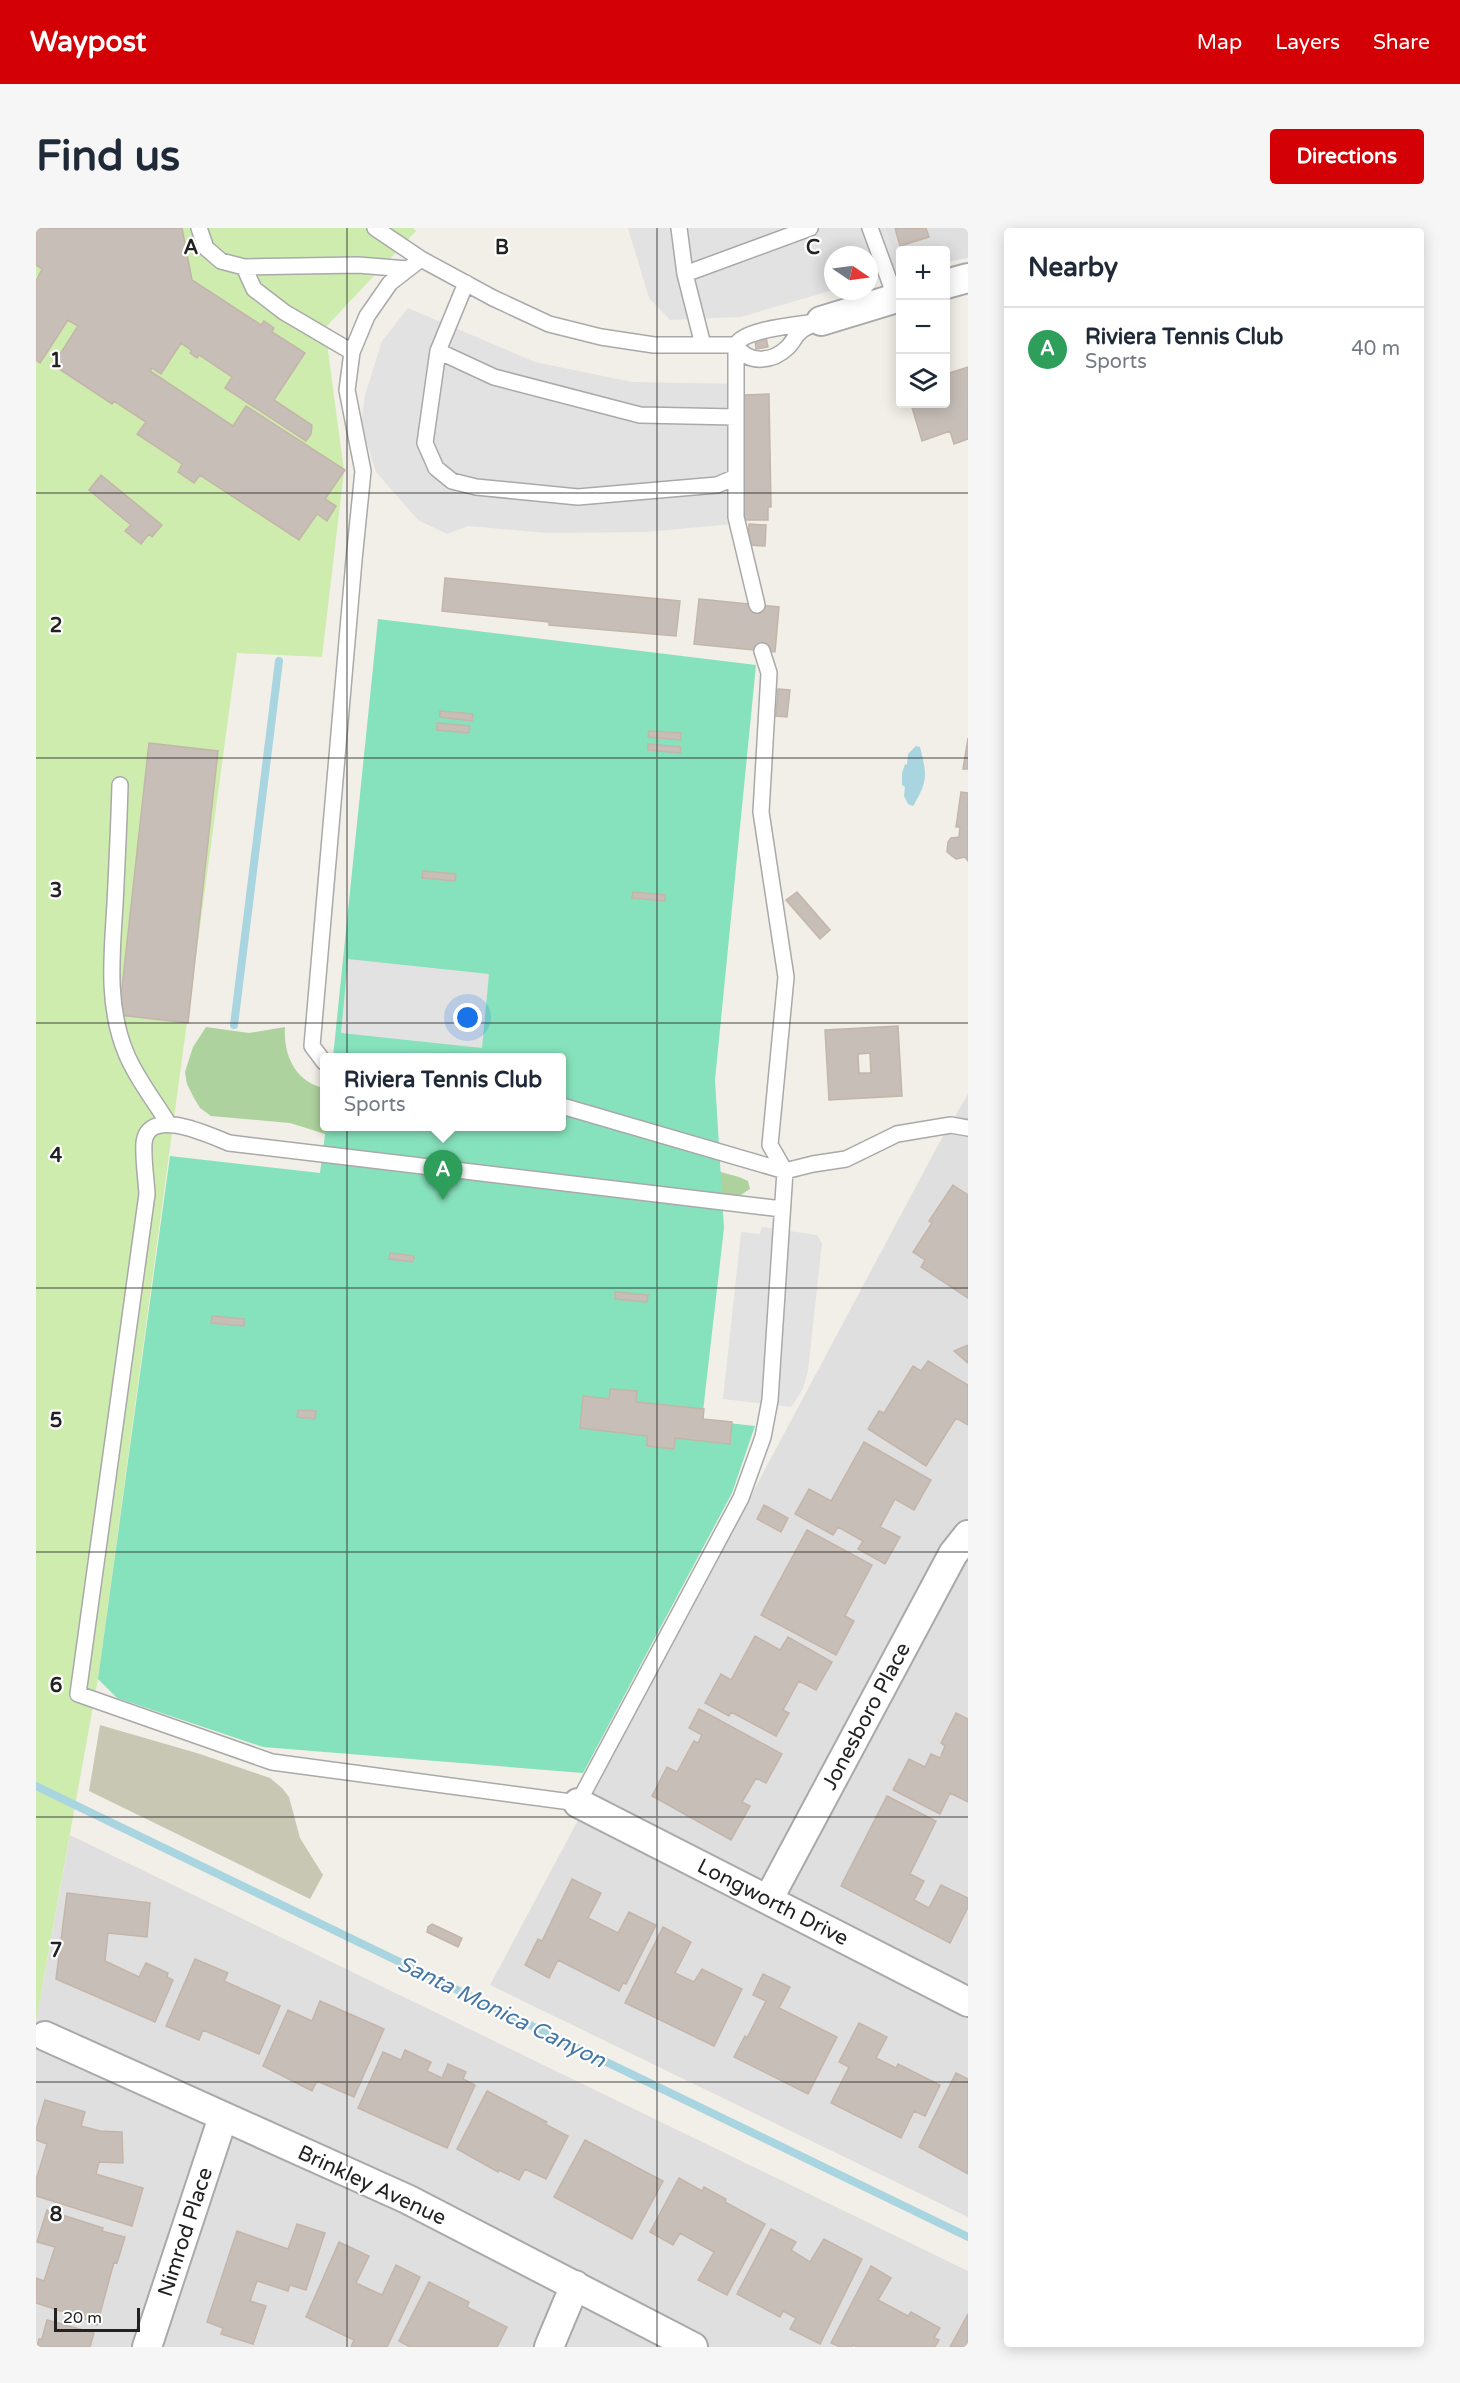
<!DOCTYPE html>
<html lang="en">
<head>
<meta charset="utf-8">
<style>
  :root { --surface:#fff; --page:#f6f6f7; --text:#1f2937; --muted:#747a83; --line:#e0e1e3; --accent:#d30005 }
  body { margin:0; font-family:"Varela Round",sans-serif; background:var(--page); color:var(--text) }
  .controls { position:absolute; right:18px; top:18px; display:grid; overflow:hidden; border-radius:6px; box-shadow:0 3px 15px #0003 }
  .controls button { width:54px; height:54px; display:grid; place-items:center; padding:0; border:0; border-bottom:2px solid var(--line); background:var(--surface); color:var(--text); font:30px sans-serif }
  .compass { position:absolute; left:788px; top:18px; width:54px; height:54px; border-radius:50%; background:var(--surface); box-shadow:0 3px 15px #0003; rotate:103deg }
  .scale { position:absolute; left:18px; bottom:15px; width:86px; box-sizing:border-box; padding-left:6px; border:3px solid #222; border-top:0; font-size:16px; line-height:21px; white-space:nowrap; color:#222; -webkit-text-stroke:4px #fff; paint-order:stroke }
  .you { position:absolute; left:432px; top:790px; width:21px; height:21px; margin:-15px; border:4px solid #fff; border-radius:50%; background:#1a73e8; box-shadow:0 0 0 9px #1a73e833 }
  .badge { display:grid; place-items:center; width:39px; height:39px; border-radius:50%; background:var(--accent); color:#fff; font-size:20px; font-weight:700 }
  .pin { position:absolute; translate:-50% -50px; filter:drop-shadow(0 2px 3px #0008) }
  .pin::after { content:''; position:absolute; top:32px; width:21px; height:18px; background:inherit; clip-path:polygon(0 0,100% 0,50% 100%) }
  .popup { position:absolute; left:284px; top:825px; width:246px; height:78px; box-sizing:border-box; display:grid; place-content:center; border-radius:6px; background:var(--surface); filter:drop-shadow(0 2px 4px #0005); font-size:20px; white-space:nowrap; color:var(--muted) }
  .popup b { font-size:22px; color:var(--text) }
  .popup::after { content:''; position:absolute; left:50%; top:100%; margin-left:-12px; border:12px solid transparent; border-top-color:var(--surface) }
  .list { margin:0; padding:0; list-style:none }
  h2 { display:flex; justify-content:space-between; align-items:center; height:78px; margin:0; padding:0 24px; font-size:26px }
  h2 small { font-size:20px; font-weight:400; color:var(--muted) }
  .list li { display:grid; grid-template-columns:39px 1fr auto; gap:18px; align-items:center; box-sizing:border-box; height:84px; padding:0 24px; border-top:2px solid var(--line) }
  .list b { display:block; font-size:22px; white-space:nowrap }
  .list p { margin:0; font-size:20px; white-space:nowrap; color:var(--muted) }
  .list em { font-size:20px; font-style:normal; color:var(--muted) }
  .icon { flex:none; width:33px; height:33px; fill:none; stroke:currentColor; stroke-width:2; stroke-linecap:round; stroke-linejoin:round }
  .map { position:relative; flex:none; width:932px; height:2119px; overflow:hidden; border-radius:6px }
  header { display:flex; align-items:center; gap:36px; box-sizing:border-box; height:84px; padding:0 30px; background:var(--accent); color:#fff }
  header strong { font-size:28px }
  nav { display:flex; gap:33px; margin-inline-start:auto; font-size:21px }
  .intro { display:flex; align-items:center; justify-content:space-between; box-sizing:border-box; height:144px; padding:0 36px }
  h1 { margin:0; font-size:42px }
  .button { padding:15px 27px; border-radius:6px; background:var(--accent); color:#fff; font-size:21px; font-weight:700 }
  main { display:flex; gap:36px; padding:0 36px }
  aside { flex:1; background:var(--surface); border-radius:6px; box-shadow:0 3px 15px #0003 }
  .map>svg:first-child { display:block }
  .residential { fill:#e0dfdf }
  .construction { fill:#c7c7b3 }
  .grass { fill:#ceecae }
  .forest { fill:#add29d }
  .pitch { fill:#86e2bc }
  .parking { fill:#e2e2e2 }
  .water { fill:#a8d5e0 }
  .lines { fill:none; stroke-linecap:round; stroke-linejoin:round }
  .stream { stroke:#a8d5e0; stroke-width:8 }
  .building { fill:#c7beb7; stroke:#c4b5aa; stroke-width:1.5; fill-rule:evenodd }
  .service-casing { stroke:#a9a9a9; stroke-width:18 }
  .minor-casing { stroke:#a9a9a9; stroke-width:32 }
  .service { stroke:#fff; stroke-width:15 }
  .minor { stroke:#fff; stroke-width:28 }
  .grid { fill:none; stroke:#222; stroke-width:1.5; stroke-opacity:0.55 }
  .labels { text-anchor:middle; stroke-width:4.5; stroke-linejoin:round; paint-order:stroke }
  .street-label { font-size:21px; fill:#222; stroke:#fff }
  .water-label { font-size:22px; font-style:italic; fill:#4477a5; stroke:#fff }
  .grid-label { font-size:20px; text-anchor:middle; font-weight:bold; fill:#222; stroke:#fff; stroke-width:4.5; stroke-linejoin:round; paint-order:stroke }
</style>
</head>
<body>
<header>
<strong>Waypost</strong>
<nav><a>Map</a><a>Layers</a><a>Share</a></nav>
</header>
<div class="intro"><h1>Find us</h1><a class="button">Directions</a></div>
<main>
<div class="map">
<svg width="932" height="2119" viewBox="0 0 932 2119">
  <rect width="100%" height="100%" fill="#f2efe8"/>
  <path class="residential" d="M 849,0 L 932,0 L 932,30 L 910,34 L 910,22 L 864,22 L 864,42 Z
    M 932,866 L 932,1989 L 454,1757 L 901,919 Z
    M 34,1607 L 932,2043 L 932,2119 L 0,2119 L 0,1793 Z"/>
  <path class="construction" d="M 64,1497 L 164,1526 L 234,1550 L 246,1560 L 253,1569 L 264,1610 L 287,1647 L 274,1671 L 53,1563 Z"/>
  <path class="grass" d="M 0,0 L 377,0 L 380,3 L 289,100 L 308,243 L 286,429 L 201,425 L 62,1451 L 0,1793 Z"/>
  <path class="forest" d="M 170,799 L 213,805 L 249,799 C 247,826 259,854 288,860 L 288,898 L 521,899 L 703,949 L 712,953 L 714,961 L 702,969 L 350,925 L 254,895 L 175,888 L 164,880 L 158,870 L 151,856 L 149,844 L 157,819 Z"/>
  <path class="pitch" d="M 342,391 L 720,437 L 679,852 L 688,1000 L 666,1192 L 719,1198 L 696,1265 L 547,1545 L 227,1519 L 81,1470 L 62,1451 L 134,928 L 284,945 L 290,899 L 526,898 L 526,830 L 297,829 Z"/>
  <path class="parking" d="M 592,0 L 849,0 L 864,42 L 833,51 L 833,27 L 797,27 L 797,62 L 705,89 L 634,92 L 613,70 Z
    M 372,80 L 499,134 L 596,154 L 707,156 L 708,295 L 610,304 L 512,305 L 432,298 L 411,306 L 382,292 L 340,244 L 325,196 L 329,167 L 346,113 Z
    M 312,731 L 453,746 L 446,820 L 305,805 Z
    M 726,999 L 781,1007 L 786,1015 L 772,1143 L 767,1161 L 755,1179 L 687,1171 L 705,1004 L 724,1006 Z"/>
  <path class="water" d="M 880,518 L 884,519 C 891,547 892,553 877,578 L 872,576 L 868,568 L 869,559 L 866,557 L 866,545 L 869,536 L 871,537 L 872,526 Z"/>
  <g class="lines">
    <path class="stream" d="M 198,797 L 243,433
      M 0,1558 L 932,2009"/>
  </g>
  <path class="building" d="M 0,0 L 146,0 L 156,52 L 225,97 L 228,93 L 238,100 L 236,104 L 269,125 L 238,172 L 276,197 L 275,206 L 270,213 L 189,160 L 196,149 L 163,127 L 161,130 L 154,125 L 156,123 L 145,115 L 125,146 L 116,140 L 114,143 L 197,198 L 210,178 L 309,242 L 289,271 L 300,278 L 291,293 L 281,286 L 263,312 L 164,247 L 158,255 L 142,244 L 146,236 L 101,206 L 110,194 L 78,173 L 76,176 L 17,137 L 42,98 L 32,92 L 4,135 L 0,132 L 0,53 L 6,41 L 0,37 Z
    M 859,0 L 890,0 L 893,9 L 864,18 Z
    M 730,109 L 732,119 L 720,121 L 719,111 Z
    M 932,139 L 932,211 L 918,216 L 914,203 L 886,213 L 875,176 L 910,176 L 910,146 Z
    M 733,166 L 735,279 L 732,279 L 732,292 L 708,292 L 706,167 Z
    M 65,247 L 126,297 L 116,309 L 113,306 L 105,316 L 89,303 L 95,297 L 53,262 Z
    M 713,296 L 730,297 L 729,318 L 712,317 Z
    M 409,350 L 644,373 L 640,408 L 513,397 L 513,394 L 406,383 Z
    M 663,371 L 743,379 L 739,424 L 658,416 Z
    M 742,461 L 754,462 L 751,489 L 740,488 Z
    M 404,483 L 437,486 L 436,493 L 404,489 Z
    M 401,495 L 434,498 L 433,505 L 401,502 Z
    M 613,503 L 645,505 L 645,512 L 612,509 Z
    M 932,510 L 932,541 L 927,541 Z
    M 113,515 L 182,523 L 152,795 L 83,787 Z
    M 612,516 L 645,519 L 644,525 L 612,522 Z
    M 925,564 L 932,565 L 932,633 L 929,629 L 920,631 L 911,624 L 912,614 L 915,610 L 923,609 L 924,599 L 920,599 Z
    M 387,643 L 420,646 L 419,653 L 386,650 Z
    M 597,664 L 629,667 L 629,673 L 596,670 Z
    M 761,664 L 794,702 L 784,711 L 750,672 Z
    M 862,798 L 866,868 L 793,872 L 789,802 ZM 834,825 L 835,845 L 823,845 L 822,826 Z
    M 917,957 L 932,967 L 932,1070 L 885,1039 L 889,1032 L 877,1024 L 896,995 L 893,993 Z
    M 354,1025 L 378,1028 L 377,1034 L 353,1031 Z
    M 579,1064 L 612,1067 L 611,1074 L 579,1071 Z
    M 176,1088 L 208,1091 L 208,1098 L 175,1095 Z
    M 932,1117 L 932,1135 L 918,1123 Z
    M 892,1133 L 932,1157 L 932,1197 L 920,1190 L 890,1238 L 832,1201 L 843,1183 L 848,1185 L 877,1138 L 885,1143 Z
    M 574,1161 L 601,1163 L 600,1174 L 668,1181 L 667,1191 L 696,1194 L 694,1216 L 639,1210 L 638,1221 L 611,1218 L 611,1208 L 544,1200 L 547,1168 L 573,1171 Z
    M 262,1182 L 280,1183 L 279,1191 L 261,1189 Z
    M 828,1214 L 895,1252 L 878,1282 L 859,1271 L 844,1299 L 864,1309 L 849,1336 L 822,1321 L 827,1313 L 802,1299 L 797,1307 L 759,1286 L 773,1261 L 795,1273 Z
    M 728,1277 L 752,1290 L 745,1304 L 721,1291 Z
    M 771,1302 L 836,1337 L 809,1388 L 818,1393 L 800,1427 L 725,1387 Z
    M 719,1408 L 744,1422 L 752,1409 L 796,1434 L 780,1462 L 763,1453 L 747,1482 L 753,1485 L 740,1508 L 695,1484 L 693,1488 L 669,1475 L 685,1446 L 695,1452 Z
    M 663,1481 L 746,1526 L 730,1555 L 720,1550 L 706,1574 L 714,1578 L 695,1612 L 616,1568 L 631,1539 L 641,1544 L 658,1513 L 662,1515 L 666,1507 L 653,1500 Z
    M 920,1485 L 932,1491 L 932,1574 L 914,1565 L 904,1586 L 857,1562 L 873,1531 L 889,1539 L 895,1526 L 904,1530 L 909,1518 L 905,1515 Z
    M 851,1568 L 900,1593 L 874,1646 L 888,1653 L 878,1672 L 893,1680 L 905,1657 L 932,1670 L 932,1679 L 914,1715 L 805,1658 Z
    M 536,1651 L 565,1665 L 552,1690 L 582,1705 L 593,1684 L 620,1697 L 590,1756 L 587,1755 L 583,1763 L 522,1732 L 513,1750 L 489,1737 L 502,1711 L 506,1713 Z
    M 31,1665 L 114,1675 L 111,1709 L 72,1705 L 69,1733 L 103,1749 L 110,1735 L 132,1745 L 131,1749 L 137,1752 L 119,1794 L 20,1751 Z
    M 396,1696 L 426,1710 L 422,1719 L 391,1704 L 392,1699 Z
    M 627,1699 L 655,1714 L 639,1745 L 658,1754 L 666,1741 L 706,1761 L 678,1818 L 589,1775 Z
    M 159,1731 L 192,1745 L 188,1753 L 244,1778 L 223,1826 L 167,1802 L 163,1812 L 130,1798 Z
    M 727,1746 L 754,1759 L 743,1780 L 801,1809 L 772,1866 L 698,1829 L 709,1808 L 711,1810 L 730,1773 L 717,1767 Z
    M 284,1773 L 348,1801 L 318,1869 L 281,1853 L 276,1863 L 227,1838 L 252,1782 L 276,1793 Z
    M 823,1795 L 851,1809 L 840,1830 L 860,1840 L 862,1836 L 904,1857 L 889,1888 L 878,1883 L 865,1910 L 795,1875 L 813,1839 L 803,1834 Z
    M 369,1822 L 395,1834 L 391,1843 L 406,1850 L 412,1836 L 430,1844 L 427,1851 L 439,1857 L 411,1920 L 322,1880 L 347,1824 L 365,1832 Z
    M 920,1845 L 932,1851 L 932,1946 L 883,1919 Z
    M 451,1863 L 511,1894 L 509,1896 L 532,1908 L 510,1951 L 489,1941 L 483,1952 L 463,1942 L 462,1944 L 421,1921 Z
    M 9,1872 L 49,1884 L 45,1898 L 64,1903 L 86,1904 L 87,1935 L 63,1934 L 60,1946 L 107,1960 L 96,1998 L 0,1968 L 0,1952 L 11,1916 L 0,1912 L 0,1902 Z
    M 549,1912 L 627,1953 L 596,2011 L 518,1969 Z
    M 643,1950 L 666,1963 L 668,1959 L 690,1971 L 689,1974 L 729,1996 L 691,2067 L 662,2052 L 678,2024 L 644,2005 L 637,2017 L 614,2004 Z
    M 11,1982 L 67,2000 L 66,2003 L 89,2009 L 81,2035 L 78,2034 L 61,2097 L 54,2095 L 55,2093 L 0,2075 L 0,2050 L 8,2053 L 19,2019 L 1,2014 Z
    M 261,1996 L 289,2005 L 270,2062 L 254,2057 L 252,2063 L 221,2053 L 214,2073 L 230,2078 L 217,2116 L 185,2106 L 187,2100 L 171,2094 L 201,2003 L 252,2021 Z
    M 735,2001 L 760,2014 L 755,2022 L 774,2034 L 788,2011 L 826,2031 L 784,2116 L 754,2101 L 760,2090 L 747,2083 L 744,2089 L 701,2066 Z
    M 303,2014 L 333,2028 L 320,2055 L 346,2067 L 360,2037 L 384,2049 L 351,2119 L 315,2119 L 318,2112 L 270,2089 Z
    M 835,2038 L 855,2050 L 842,2072 L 872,2088 L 875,2084 L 904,2100 L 898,2110 L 903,2112 L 899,2119 L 821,2119 L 817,2117 L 816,2119 L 804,2119 L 795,2115 Z
    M 393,2054 L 433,2074 L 431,2079 L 471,2099 L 461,2119 L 374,2119 L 363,2113 Z
    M 932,2086 L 932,2119 L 914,2119 Z
    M 11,2092 L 58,2105 L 54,2119 L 1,2119 L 3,2111 L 6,2111 Z"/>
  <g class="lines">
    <defs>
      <path id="service" d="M 163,0 L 170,20 L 185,33 L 208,39 L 322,37 L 372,41
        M 339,0 L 385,31
        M 643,0 L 649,46 L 667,117
        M 834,0 L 860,71
        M 208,39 L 218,61 L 248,84 L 316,124
        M 649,46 L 774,0
        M 430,55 L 402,123 L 389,215 L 400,240 L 416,253 L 440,259 L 542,269 L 681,257 L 700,249
        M 785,93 C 778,96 769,99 764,104 C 759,108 757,114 752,119 C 737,134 712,137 700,117 C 708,100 765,97 785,93 Z
        M 402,123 L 458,149 L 604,187 L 700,189
        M 726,423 L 733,445 L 725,584 L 750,749 L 734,917 L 749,943 L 734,1172 L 727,1209 L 705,1270 L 542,1575 L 236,1534 L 42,1466 L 111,966 C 110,949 107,931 108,915 C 112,877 175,908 193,915 L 746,981
        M 84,557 C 83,596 81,636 79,676 C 76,726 70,777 90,825 C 100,850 118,872 132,895
        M 288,834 L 276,818 L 318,332 L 327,243 L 311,162 L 316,124 L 331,88 L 354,55 L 385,31 L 457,70 L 513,96 L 565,109 L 618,117 L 700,117 L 700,289 L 721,377
        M 526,878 L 749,943 L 777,936 L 810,931 L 861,906 L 915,897 L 932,900"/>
      <path id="minor" d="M 910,56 L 932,50
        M 785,93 L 864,69
        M 542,1575 L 932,1774
        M 732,1672 L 917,1326 L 932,1307
        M 9,1808 L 371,1971 L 657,2119
        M 111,2119 L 187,1889
        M 513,2119 L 539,2057"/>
    </defs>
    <use href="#service" class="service-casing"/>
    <use href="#minor" class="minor-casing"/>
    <use href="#service" class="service"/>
    <use href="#minor" class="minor"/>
  </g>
  <path class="grid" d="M 311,0 L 311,2119M 621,0 L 621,2119M 0,265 L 932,265M 0,530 L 932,530M 0,795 L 932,795M 0,1060 L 932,1060M 0,1324 L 932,1324M 0,1589 L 932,1589M 0,1854 L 932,1854"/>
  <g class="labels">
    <g class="street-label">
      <text transform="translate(830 1488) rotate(-62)" y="7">Jonesboro Place</text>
      <text transform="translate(737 1674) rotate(27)" y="7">Longworth Drive</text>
      <text transform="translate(336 1957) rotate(25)" y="7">Brinkley Avenue</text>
      <text transform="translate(149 2004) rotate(-72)" y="7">Nimrod Place</text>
    </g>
    <g class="water-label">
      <text transform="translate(466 1783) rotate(26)" y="8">Santa Monica Canyon</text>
    </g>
  </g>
  <g class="grid-label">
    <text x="155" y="26">A</text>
    <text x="466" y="26">B</text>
    <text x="777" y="26">C</text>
    <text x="20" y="139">1</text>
    <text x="20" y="404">2</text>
    <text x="20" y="669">3</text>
    <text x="20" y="934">4</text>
    <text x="20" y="1199">5</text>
    <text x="20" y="1464">6</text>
    <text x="20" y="1729">7</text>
    <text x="20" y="1993">8</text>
  </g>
</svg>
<div class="controls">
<button>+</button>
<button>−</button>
<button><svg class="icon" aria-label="layers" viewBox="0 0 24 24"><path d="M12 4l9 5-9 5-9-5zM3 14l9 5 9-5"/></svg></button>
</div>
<svg class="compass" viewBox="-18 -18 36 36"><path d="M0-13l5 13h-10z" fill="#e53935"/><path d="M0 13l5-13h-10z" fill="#747a83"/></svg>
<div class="scale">20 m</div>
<div class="you"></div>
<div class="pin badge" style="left:407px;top:972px;background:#2e9e5b">A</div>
<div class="popup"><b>Riviera Tennis Club</b>Sports</div>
</div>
<aside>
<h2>Nearby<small></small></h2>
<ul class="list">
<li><span class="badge" style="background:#2e9e5b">A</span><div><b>Riviera Tennis Club</b><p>Sports</p></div><em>40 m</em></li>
</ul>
</aside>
</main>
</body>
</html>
